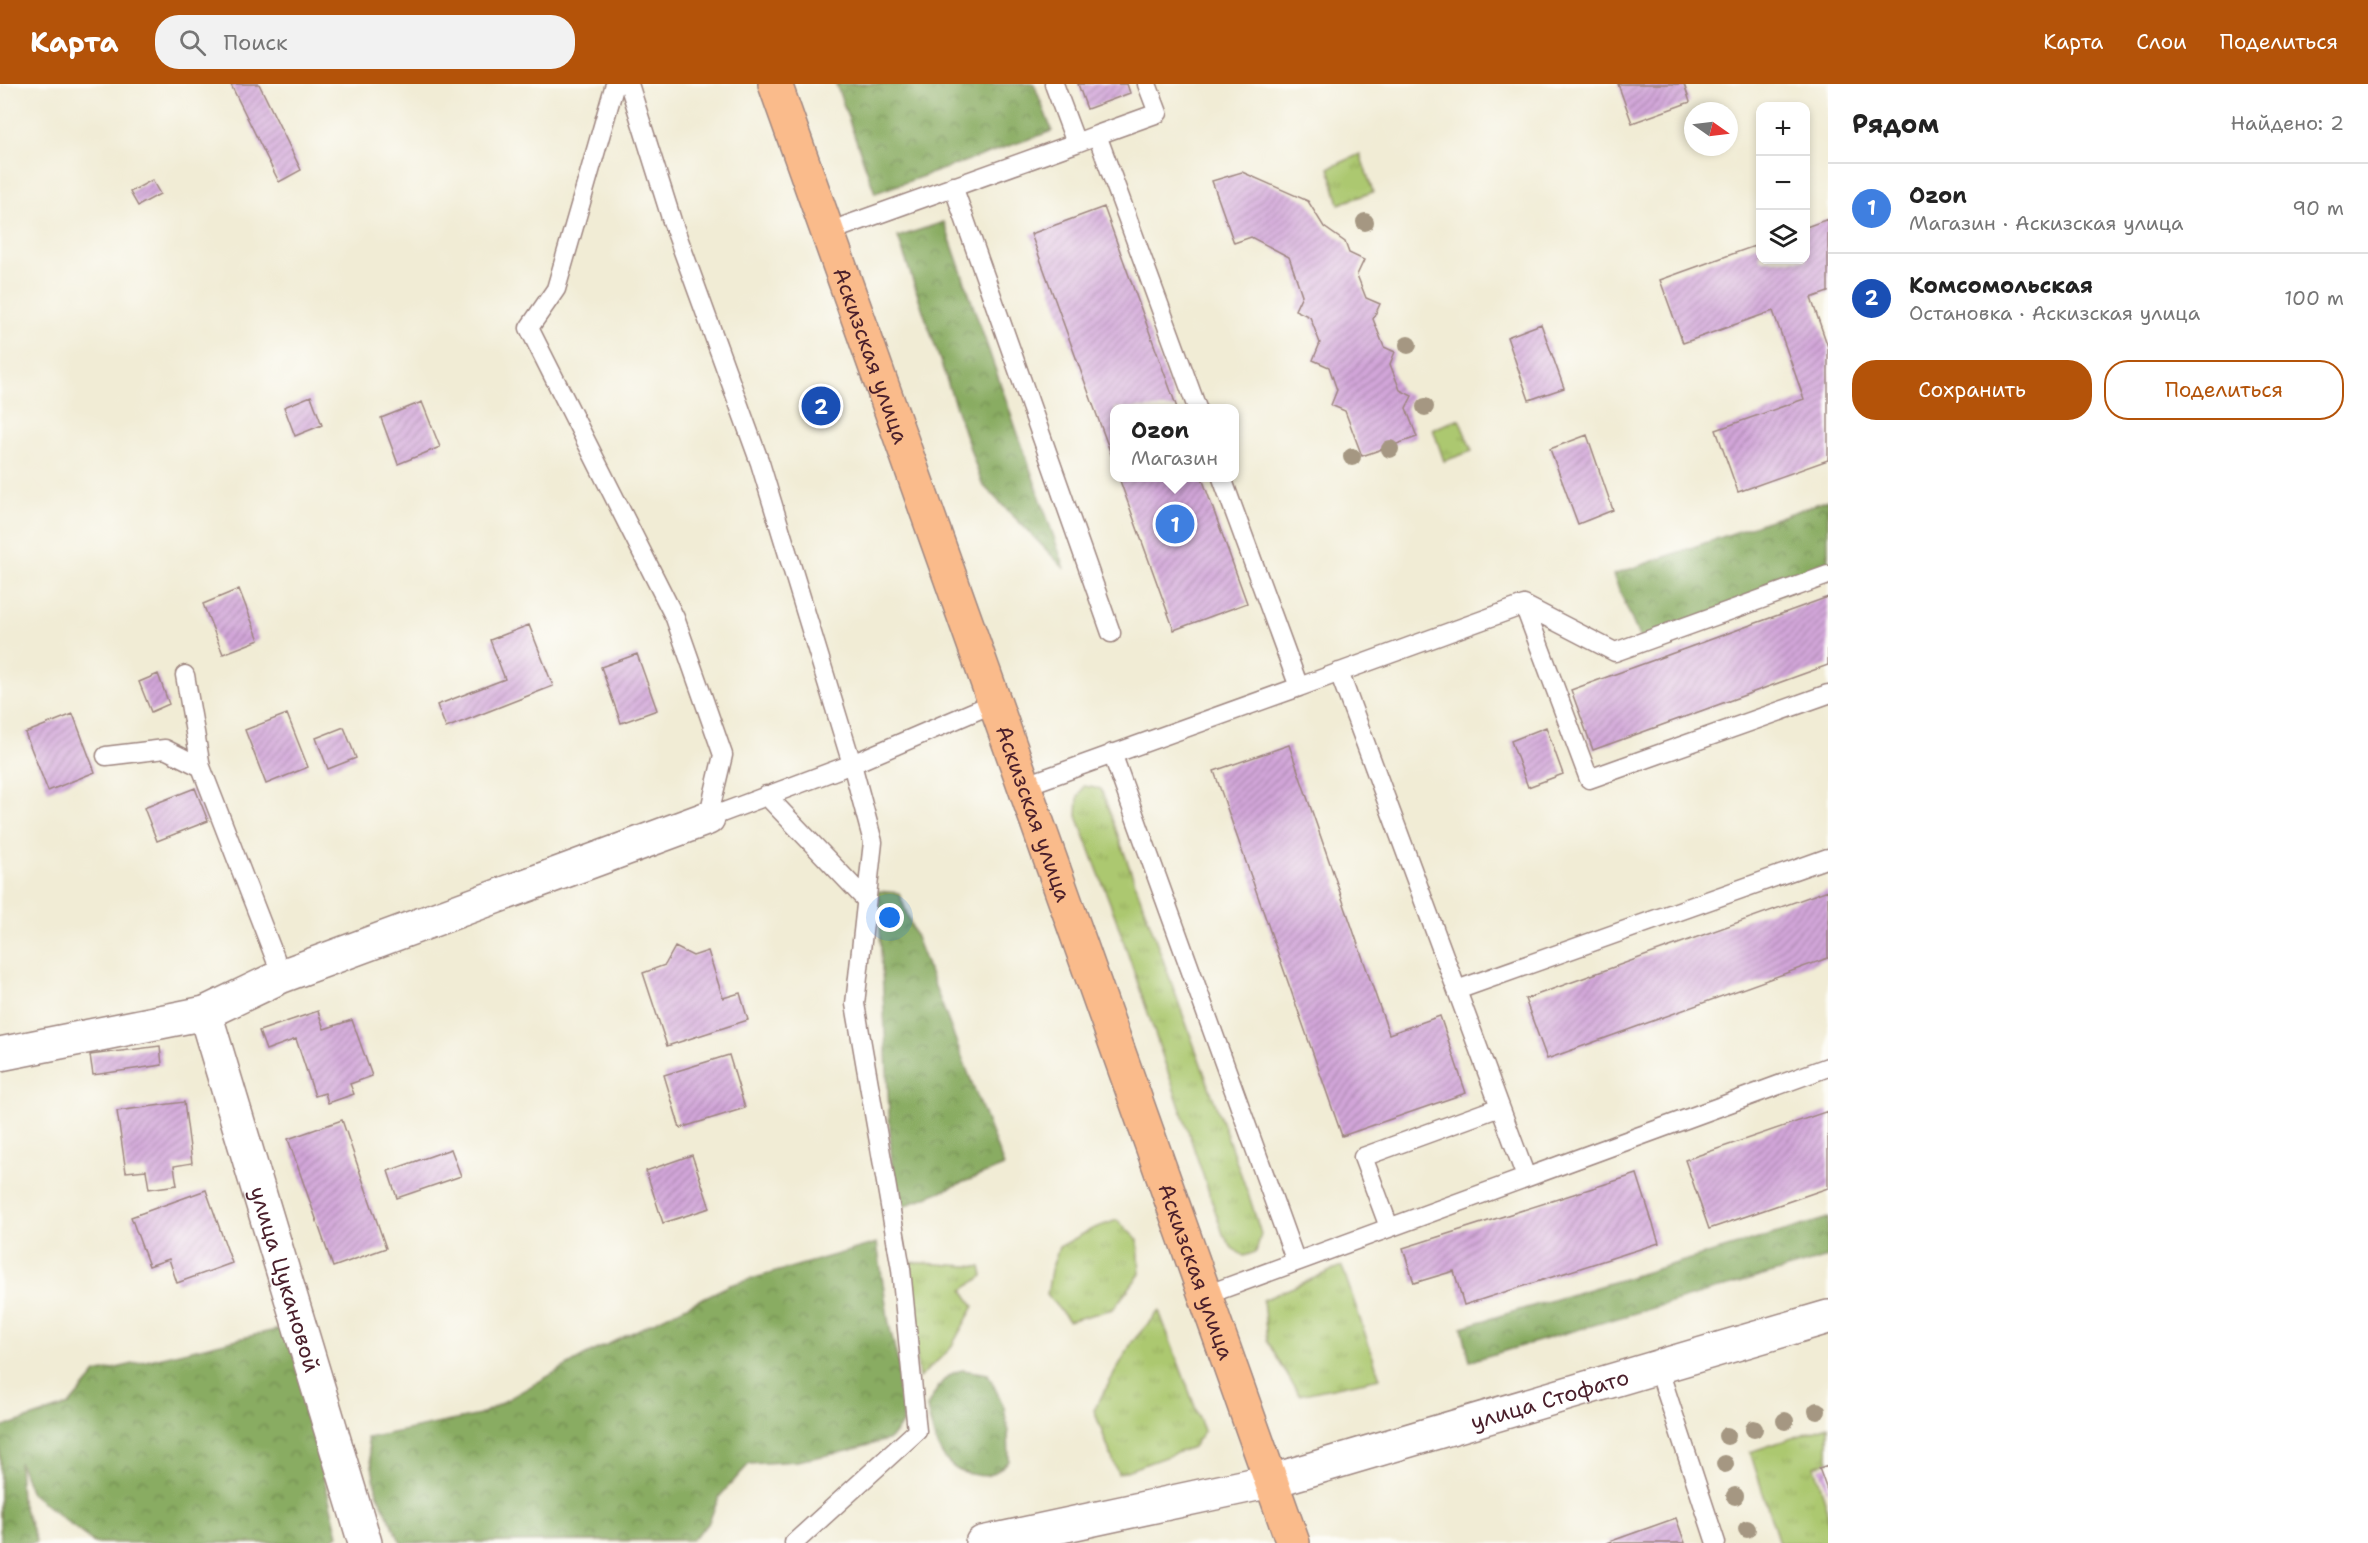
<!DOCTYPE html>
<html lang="ru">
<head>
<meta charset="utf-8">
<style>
  :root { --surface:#fff; --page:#f2f2f2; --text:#222; --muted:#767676; --line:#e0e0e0; --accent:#b45309 }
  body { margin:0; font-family:"Shantell Sans",sans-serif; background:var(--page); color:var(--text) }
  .controls { position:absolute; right:18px; top:18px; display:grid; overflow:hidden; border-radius:12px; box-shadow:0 3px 9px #0003 }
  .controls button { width:54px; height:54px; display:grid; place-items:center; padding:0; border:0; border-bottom:2px solid var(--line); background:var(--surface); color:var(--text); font:30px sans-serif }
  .compass { position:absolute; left:1684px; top:18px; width:54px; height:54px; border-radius:50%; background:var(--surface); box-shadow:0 3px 9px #0003; rotate:104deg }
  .you { position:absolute; left:890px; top:834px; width:21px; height:21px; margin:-15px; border:4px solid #fff; border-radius:50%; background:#1a73e8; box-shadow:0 0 0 9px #1a73e833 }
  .badge { display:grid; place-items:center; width:39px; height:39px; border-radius:50%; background:var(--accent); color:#fff; font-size:20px; font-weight:700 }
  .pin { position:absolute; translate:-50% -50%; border:3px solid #fff; box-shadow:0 2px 6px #0006 }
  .popup { position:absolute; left:1110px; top:320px; width:129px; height:78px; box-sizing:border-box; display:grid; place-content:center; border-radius:12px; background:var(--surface); filter:drop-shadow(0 2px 4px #0005); font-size:20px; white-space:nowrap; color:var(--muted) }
  .popup b { font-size:22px; color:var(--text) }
  .popup::after { content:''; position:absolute; left:50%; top:100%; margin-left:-12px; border:12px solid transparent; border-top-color:var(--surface) }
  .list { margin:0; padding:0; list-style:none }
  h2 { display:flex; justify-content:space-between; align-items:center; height:78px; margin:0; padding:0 24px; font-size:26px }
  h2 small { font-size:20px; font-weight:400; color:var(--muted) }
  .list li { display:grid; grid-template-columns:39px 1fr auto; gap:18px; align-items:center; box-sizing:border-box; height:90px; padding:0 24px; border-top:2px solid var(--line) }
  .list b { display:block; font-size:22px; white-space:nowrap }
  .list p { margin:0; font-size:20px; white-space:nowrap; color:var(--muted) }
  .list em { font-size:20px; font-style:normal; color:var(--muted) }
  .actions { display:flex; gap:12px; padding:18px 24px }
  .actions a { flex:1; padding:14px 0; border:2px solid var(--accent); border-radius:24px; text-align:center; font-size:21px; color:var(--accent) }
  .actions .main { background:var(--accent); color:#fff }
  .icon { flex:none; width:33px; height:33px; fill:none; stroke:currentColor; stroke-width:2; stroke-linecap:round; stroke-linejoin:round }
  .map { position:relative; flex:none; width:1828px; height:1459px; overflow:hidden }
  header { display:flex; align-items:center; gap:36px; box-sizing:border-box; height:84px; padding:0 30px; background:var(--accent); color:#fff }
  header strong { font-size:28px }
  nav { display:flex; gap:33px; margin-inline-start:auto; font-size:21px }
  .search { width:420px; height:54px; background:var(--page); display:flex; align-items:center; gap:15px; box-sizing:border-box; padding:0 21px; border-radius:24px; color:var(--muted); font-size:22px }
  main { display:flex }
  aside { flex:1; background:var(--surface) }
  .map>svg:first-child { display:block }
  .grass { fill:url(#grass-tufts); stroke:#7b744d; stroke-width:1.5 }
  .forest { fill:url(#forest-crowns); stroke:#6a6646; stroke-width:1.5 }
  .building { fill:url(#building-hatch) }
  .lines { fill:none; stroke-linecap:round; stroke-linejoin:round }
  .service-casing { stroke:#9e8680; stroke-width:21 }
  .minor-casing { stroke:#9e8680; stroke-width:36 }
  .tertiary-casing { stroke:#9e8680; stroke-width:36 }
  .primary-casing { stroke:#9e8680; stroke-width:36 }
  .service { stroke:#fff; stroke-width:18 }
  .minor { stroke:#fff; stroke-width:33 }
  .tertiary { stroke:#fff; stroke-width:33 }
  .primary { stroke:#fabb8b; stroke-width:33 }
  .tree { fill:#a59782 }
  .labels { text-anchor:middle; stroke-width:5; stroke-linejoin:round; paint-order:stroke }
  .street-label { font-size:22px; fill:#4a1f2b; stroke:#fdfcf7 }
</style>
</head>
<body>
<header>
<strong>Карта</strong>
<div class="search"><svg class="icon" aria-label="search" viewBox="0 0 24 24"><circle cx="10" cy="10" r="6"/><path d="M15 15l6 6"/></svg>Поиск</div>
<nav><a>Карта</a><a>Слои</a><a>Поделиться</a></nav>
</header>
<main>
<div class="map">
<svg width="1828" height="1459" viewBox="0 0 1828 1459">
  <defs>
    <pattern id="grass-tufts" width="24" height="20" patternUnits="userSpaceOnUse" patternTransform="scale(1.5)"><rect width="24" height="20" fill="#acc86f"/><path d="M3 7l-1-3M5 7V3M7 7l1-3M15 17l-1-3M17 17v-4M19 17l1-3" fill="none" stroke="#96ab60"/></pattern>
    <pattern id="forest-crowns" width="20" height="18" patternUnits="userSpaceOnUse" patternTransform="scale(1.5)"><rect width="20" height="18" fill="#89ac62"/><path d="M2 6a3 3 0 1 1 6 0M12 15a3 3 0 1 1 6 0" fill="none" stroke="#728b51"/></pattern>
    <pattern id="building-hatch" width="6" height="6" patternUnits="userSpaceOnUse" patternTransform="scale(1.5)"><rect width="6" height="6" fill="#d2a6d9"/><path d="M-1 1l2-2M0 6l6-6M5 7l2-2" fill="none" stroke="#ac87b0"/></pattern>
  </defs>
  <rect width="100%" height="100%" fill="#fdfcf7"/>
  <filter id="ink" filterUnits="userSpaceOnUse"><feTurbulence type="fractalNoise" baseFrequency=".0167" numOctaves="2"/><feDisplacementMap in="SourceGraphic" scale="12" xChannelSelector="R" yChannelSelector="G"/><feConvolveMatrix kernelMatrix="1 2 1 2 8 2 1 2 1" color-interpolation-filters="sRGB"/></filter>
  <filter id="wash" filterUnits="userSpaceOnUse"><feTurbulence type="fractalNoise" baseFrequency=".008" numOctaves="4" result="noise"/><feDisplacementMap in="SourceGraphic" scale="24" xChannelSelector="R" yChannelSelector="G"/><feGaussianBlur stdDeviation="1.35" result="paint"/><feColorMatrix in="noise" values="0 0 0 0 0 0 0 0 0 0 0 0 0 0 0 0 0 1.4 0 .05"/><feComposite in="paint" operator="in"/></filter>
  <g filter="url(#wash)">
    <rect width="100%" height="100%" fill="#f1ecd5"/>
    <path class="grass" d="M 1360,70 L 1373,108 L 1339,120 L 1329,84 Z
      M 1459,335 L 1472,367 L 1444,377 L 1433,345 Z
      M 1084,702 L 1101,705 L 1251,1118 L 1261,1150 L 1256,1168 L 1244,1172 L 1232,1164 L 1223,1150 L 1115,832 L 1077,732 L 1078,713 Z
      M 1117,1136 L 1138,1156 L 1140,1190 L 1113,1225 L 1069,1237 L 1047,1211 L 1051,1186 L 1059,1163 L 1092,1145 Z
      M 907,1178 L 981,1183 L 983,1192 L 963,1206 L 974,1222 L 950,1265 L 919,1294 Z
      M 1342,1182 L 1380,1294 L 1299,1311 L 1267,1257 L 1263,1216 Z
      M 1159,1227 L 1204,1347 L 1193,1363 L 1118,1390 L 1094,1326 L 1132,1258 Z
      M 1828,1342 L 1828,1377 L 1815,1382 L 1828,1427 L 1828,1459 L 1779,1459 L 1750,1368 Z"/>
    <path class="forest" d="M 836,0 L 1034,0 L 1052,47 L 875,109 Z
      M 944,138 L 1065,485 L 982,400 L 898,153 Z
      M 1828,416 L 1828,492 L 1643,562 L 1613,491 Z
      M 878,807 L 899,809 L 1004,1082 L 894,1126 Z
      M 1828,1134 L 1828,1173 L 1470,1277 L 1462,1243 Z
      M 877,1159 L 889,1240 L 903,1300 L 903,1339 L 890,1355 L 848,1367 L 797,1377 L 749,1380 L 719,1413 L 708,1440 L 691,1456 L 401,1459 L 377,1409 L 367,1354 L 480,1331 L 584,1272 L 730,1201 Z
      M 296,1241 L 312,1313 L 318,1371 L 338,1451 L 328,1459 L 94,1459 L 31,1409 L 19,1378 L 21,1416 L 36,1456 L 35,1459 L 0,1459 L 0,1344 L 69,1321 L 96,1289 Z
      M 963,1286 L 988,1290 L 1004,1323 L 1008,1347 L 1009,1377 C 1003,1382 996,1389 989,1391 C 983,1393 977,1391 970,1390 C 939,1385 932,1349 927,1323 C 935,1308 944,1288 963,1286 Z"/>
    <g id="blocks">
      <path class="building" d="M 234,0 L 259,0 L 301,86 L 279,98 L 231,1 Z
        M 1078,0 L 1127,0 L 1130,9 L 1087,25 Z
        M 1618,0 L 1684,0 L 1690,18 L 1632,39 Z
        M 1242,88 L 1308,117 L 1324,143 L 1345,158 L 1349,169 L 1364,176 L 1357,191 L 1366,214 L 1380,220 L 1373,235 L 1384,263 L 1395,268 L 1390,280 L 1400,306 L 1412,312 L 1406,324 L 1417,353 L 1362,372 L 1345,327 L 1331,321 L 1337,306 L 1329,283 L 1313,276 L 1320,259 L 1310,233 L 1295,226 L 1302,211 L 1289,173 L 1251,153 L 1234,159 L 1212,97 Z
        M 152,96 L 160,110 L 138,122 L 130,108 Z
        M 1104,123 L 1177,324 L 1115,324 L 1115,381 L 1031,150 Z
        M 1828,135 L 1828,208 L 1811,214 L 1828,263 L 1828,376 L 1738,408 L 1716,346 L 1804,315 L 1773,227 L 1683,259 L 1660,196 L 1760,160 L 1760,176 L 1806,176 L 1806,143 Z
        M 1541,240 L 1564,304 L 1529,316 L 1507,253 Z
        M 311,312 L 322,341 L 295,352 L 284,323 Z
        M 422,318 L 440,363 L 398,380 L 381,334 Z
        M 1587,351 L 1613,426 L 1578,440 L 1550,365 Z
        M 1119,394 L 1202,394 L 1247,519 L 1174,546 Z
        M 239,505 L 259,556 L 223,570 L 203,520 Z
        M 1828,513 L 1828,581 L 1593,666 L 1571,606 Z
        M 529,541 L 553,602 L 446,644 L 437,621 L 505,595 L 490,556 Z
        M 637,570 L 657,626 L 621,639 L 601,583 Z
        M 158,590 L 169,620 L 151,628 L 139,598 Z
        M 73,630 L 95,688 L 48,707 L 25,649 Z
        M 287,630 L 308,683 L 266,700 L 245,646 Z
        M 344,643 L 356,674 L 328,685 L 316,654 Z
        M 1546,643 L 1563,690 L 1528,703 L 1511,657 Z
        M 1289,661 L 1389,950 L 1440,932 L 1466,1009 L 1342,1052 L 1214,687 Z
        M 195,704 L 208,737 L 157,757 L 144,724 Z
        M 1828,806 L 1828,874 L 1547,975 L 1525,915 Z
        M 675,863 L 693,872 L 708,867 L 723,914 L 740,909 L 748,936 L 667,962 L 643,889 L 665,881 Z
        M 318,927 L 324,945 L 352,936 L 372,992 L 350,1000 L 354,1010 L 328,1019 L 325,1009 L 315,1012 L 296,955 L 266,966 L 259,947 Z
        M 160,962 L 162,981 L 93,991 L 90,971 Z
        M 729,971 L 745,1024 L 680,1044 L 664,991 Z
        M 184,1018 L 192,1079 L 174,1082 L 177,1101 L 149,1105 L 146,1086 L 126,1088 L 117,1027 Z
        M 1828,1027 L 1828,1104 L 1709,1145 L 1685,1076 Z
        M 342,1036 L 386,1164 L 333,1183 L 288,1055 Z
        M 451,1065 L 461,1092 L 397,1114 L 388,1087 Z
        M 692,1071 L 710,1124 L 663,1139 L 646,1087 Z
        M 1637,1090 L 1659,1159 L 1464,1221 L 1454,1187 L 1414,1199 L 1403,1164 Z
        M 206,1106 L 232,1179 L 177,1199 L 169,1175 L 149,1182 L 131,1133 Z
        M 1828,1381 L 1828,1409 L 1819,1384 Z
        M 1676,1434 L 1685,1459 L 1606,1459 Z"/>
    </g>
  </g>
  <g filter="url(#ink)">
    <use href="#blocks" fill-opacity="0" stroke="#9e8680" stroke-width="1.5"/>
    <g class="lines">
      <defs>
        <path id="service" d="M 615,0 L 556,205 L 529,244 L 675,534 L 723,671 L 708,734
          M 629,0 L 672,137 L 760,379 L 852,680 L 873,758 L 855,920 L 901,1185 L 917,1347 L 794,1459
          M 1097,51 L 1158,29 L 1147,0
          M 1076,59 L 1097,51 L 1197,324
          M 953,102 L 1111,549
          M 828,148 L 1076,59 L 1054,0
          M 1524,521 L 1589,695 L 1828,610
          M 1339,588 L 1526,1093
          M 185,591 L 201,683 L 282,892
          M 1299,603 L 1524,521 L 1615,568 L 1828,491
          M 1112,669 L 1296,1178
          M 106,672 L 165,665 L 201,683
          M 1024,702 L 1299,603 L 1222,394
          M 766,711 L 866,816
          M 708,734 L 852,680 L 994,619
          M 1457,906 L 1828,774
          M 1389,1143 L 1363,1073 L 1500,1023
          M 1206,1211 L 1828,983
          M 1658,1283 L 1716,1459"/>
        <g id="minor">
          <path id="s1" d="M 205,929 L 365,1459"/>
          <path d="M 0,970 L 205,929 L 282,892 L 708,734"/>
        </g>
        <g id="tertiary">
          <path id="s2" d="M 982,1459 L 1271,1397 L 1828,1233"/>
        </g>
        <g id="primary">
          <path id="s3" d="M 775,0 L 1293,1459"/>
        </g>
      </defs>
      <use href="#service" class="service-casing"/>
      <use href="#minor" class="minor-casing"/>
      <use href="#tertiary" class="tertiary-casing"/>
      <use href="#primary" class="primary-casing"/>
      <use href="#service" class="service"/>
      <use href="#minor" class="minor"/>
      <use href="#tertiary" class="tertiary"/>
      <use href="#primary" class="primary"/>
    </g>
    <g class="tree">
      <circle cx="1365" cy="138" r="9"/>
      <circle cx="1408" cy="261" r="9"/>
      <circle cx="1425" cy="323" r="9"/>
      <circle cx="1390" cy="365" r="9"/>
      <circle cx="1352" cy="373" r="9"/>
      <circle cx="1817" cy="1327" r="9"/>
      <circle cx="1785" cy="1337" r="9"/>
      <circle cx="1754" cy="1345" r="9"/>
      <circle cx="1727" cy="1352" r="9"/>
      <circle cx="1725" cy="1380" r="9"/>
      <circle cx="1735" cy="1412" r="9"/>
      <circle cx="1747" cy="1445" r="9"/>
    </g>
  </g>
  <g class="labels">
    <g class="street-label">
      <text dy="8" stroke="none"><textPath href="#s3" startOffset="288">Аскизская улица</textPath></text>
      <text dy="8" stroke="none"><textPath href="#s3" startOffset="774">Аскизская улица</textPath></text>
      <text dy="8" stroke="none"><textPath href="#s3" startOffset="1260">Аскизская улица</textPath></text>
      <text dy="8" stroke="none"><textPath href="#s1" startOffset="278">улица Цукановой</textPath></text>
      <text dy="8" stroke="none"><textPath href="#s2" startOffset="586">улица Стофато</textPath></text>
    </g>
  </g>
</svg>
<div class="controls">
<button>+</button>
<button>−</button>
<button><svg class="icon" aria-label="layers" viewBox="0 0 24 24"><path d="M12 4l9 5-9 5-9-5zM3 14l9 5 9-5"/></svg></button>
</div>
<svg class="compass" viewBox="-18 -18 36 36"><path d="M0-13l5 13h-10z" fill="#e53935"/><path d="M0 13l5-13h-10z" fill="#767676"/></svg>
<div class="you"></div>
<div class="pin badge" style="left:1175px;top:440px;background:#3f7fe0">1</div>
<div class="popup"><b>Ozon</b>Магазин</div>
<div class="pin badge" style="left:821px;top:322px;background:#1a4fb4">2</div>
</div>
<aside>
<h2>Рядом<small>Найдено: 2</small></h2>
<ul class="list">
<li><span class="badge" style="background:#3f7fe0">1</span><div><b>Ozon</b><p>Магазин · Аскизская улица</p></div><em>90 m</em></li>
<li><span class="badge" style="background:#1a4fb4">2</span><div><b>Комсомольская</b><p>Остановка · Аскизская улица</p></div><em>100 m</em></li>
</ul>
<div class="actions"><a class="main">Сохранить</a><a>Поделиться</a></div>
</aside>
</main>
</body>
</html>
